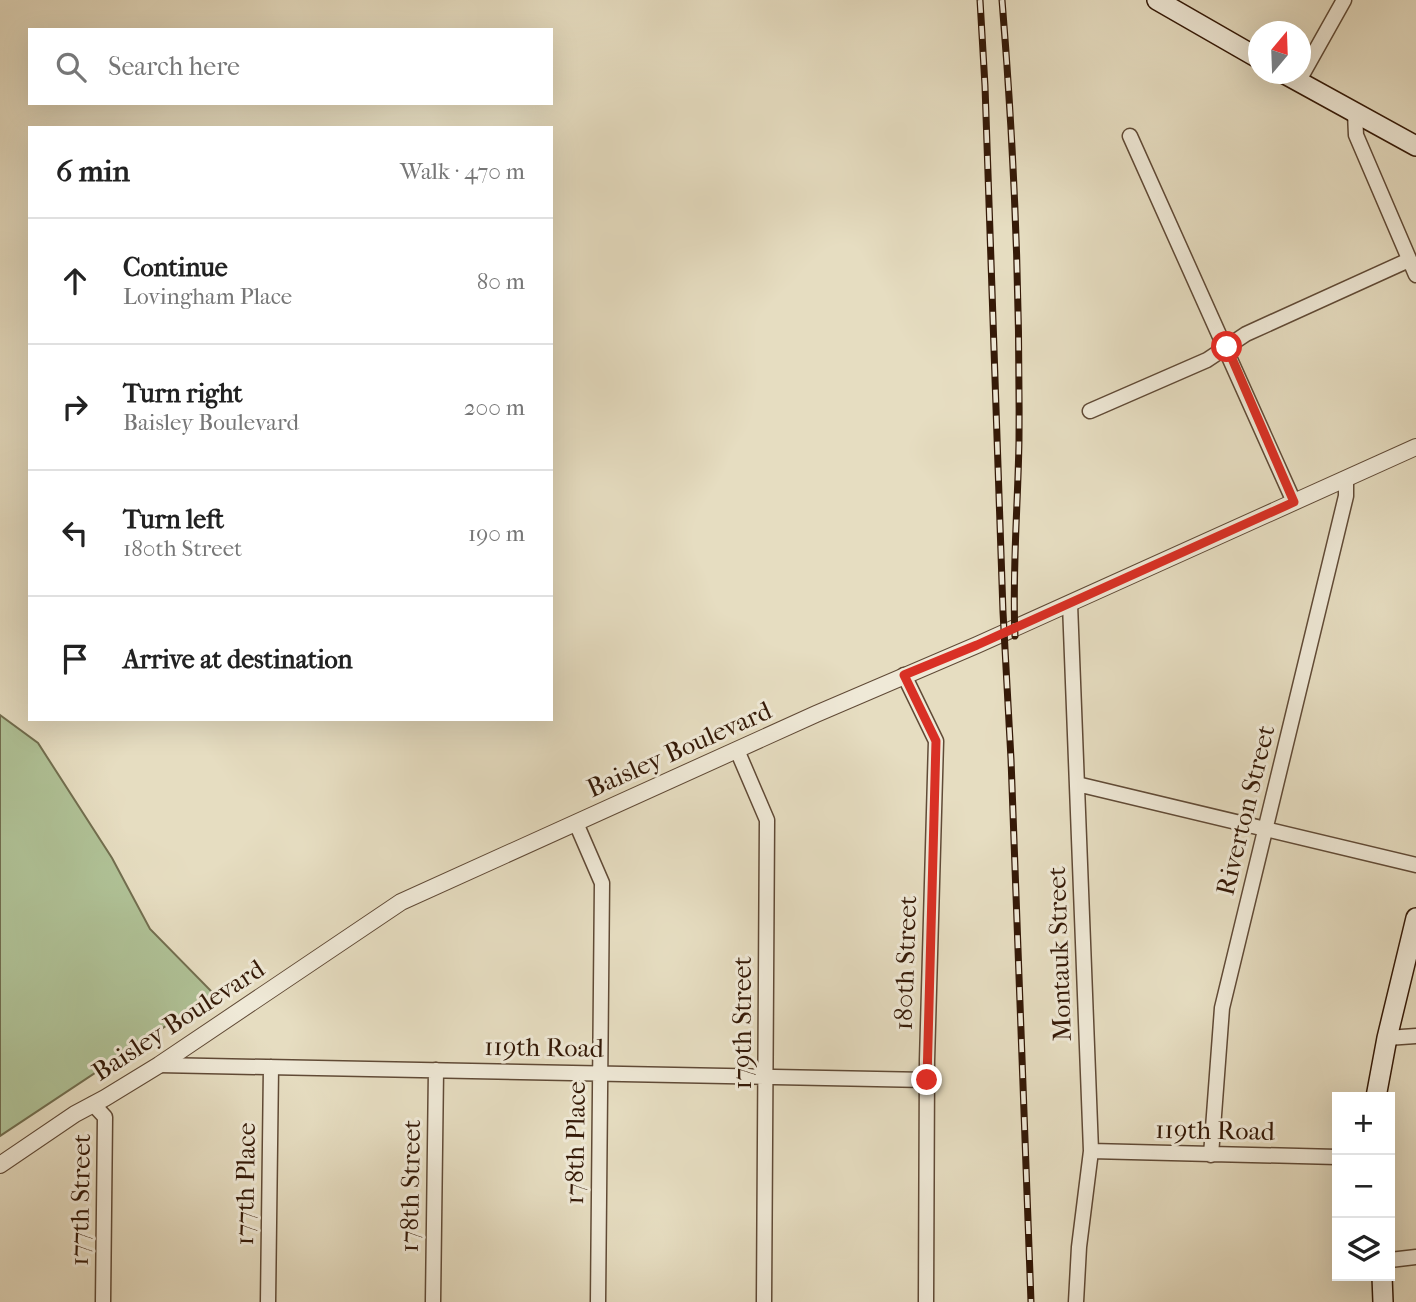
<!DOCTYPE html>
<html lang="en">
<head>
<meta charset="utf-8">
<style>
  :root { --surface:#fff; --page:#f2f2f2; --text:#222; --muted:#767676; --line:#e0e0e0 }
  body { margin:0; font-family:"IM FELL French Canon",serif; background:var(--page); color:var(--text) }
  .controls { position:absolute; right:21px; bottom:21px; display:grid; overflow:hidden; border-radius:0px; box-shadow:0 7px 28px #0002 }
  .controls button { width:63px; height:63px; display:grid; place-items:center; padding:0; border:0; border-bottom:2px solid var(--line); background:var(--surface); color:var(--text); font:35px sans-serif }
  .compass { position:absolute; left:1248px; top:21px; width:63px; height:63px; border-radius:50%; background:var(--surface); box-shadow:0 7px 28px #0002; rotate:19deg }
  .stop { position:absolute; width:21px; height:21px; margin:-16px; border:5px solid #d93025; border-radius:50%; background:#fff }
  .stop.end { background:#d93025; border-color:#fff; box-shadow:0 2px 7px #0008 }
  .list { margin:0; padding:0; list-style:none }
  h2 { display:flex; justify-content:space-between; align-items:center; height:91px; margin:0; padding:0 28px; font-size:30px }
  h2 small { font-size:23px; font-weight:400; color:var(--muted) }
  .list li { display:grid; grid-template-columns:46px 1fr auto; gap:21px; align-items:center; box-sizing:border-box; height:126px; padding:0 28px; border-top:2px solid var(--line) }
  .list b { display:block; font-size:26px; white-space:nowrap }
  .list p { margin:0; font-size:23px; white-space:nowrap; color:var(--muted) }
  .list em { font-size:23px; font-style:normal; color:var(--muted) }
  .icon { flex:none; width:38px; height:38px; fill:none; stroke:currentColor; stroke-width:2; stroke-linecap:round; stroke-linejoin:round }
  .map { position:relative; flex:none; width:1416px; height:1302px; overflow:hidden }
  .search { position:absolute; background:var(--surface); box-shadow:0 7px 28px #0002; left:28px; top:28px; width:525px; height:77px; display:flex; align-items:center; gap:18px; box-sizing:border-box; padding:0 24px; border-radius:0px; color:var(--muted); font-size:26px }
  .panel { position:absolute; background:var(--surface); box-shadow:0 7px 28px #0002; left:28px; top:126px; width:525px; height:595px; border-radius:0px }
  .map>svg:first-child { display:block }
  .green { fill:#b0c297; stroke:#726e4f; stroke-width:2 }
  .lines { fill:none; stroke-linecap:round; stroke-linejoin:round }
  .minor-casing { stroke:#604a36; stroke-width:17 }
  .tertiary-casing { stroke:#604a36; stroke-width:18 }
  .secondary-casing { stroke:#341907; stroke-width:22 }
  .minor { stroke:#efe9d7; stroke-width:14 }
  .tertiary { stroke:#efe9d7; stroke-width:16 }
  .secondary { stroke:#efe9d7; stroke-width:19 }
  .rail-casing { stroke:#341907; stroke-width:7 }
  .rail { stroke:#efe9d7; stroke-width:4.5; stroke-dasharray:13; stroke-linecap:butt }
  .route { stroke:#d93025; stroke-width:9 }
  .labels { text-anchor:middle; stroke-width:6; stroke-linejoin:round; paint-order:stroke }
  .street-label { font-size:26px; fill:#341907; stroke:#efe9d7 }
</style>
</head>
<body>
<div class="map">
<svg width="1416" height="1302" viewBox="0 0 1416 1302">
  <rect width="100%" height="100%" fill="#e6ddc1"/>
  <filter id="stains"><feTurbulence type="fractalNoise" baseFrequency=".00286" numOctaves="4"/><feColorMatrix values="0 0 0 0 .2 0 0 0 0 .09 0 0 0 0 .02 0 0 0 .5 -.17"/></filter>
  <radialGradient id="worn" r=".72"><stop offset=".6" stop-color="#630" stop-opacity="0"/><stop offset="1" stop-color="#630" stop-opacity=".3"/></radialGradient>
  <path class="green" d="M 0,715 L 38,743 L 112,858 L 150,929 L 214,994 L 0,1136 Z"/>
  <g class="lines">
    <defs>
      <path id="minor" d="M 1298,82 L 1344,0
        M 1355,113 L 1356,135 L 1416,275
        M 1130,136 L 1294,502
        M 1090,411 L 1207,360 L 1246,334 L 1409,260
        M 1070,604 L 1091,1151 L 1079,1247 L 1076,1302
        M 904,675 L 936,741 L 927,1061 L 926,1302
        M 737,750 L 767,820 L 764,1302
        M 1077,784 L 1416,865
        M 576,823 L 602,883 L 598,1302
        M 1387,1038 L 1416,1036
        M 159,1065 L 927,1080
        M 93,1104 L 105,1117 L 103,1302
        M 1091,1151 L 1337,1157
        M 1211,1155 L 1222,1008 L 1346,496 L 1346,480
        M 1390,1260 L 1416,1257
        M 268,1302 L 271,1067
        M 433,1302 L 436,1070"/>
      <path id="tertiary" d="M 0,1165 L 75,1114 L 105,1098 L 159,1065 L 401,902 L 816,714 L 977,645 L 1416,447"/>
      <path id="secondary" d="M 1157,0 L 1258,58
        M 1285,74 L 1416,146
        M 1376,1097 L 1387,1038 L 1416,918
        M 1382,1276 L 1383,1302"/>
    </defs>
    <use href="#minor" class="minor-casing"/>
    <use href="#tertiary" class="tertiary-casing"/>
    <use href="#secondary" class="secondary-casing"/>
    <use href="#minor" class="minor"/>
    <use href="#tertiary" class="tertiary"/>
    <use href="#secondary" class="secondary"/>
    <defs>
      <path id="rail" d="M 980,0 L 985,86 L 1003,612 L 1011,759 L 1031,1302
        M 1002,0 C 1014,146 1020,294 1019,440 C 1018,506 1012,571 1015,636"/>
    </defs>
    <use href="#rail" class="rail-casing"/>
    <use href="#rail" class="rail"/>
  </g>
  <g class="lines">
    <path class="route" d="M 927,1080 L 936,741 L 904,675 L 977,645 L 1294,502 L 1227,347"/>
  </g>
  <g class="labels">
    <g class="street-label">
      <text transform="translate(679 749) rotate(-24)" y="9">Baisley Boulevard</text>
      <text transform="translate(1245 810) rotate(-76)" y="9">Riverton Street</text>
      <text transform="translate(1059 954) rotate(-92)" y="9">Montauk Street</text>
      <text transform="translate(905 963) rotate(-88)" y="9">180th Street</text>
      <text transform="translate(178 1020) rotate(-33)" y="9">Baisley Boulevard</text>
      <text transform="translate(742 1023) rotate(-90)" y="9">179th Street</text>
      <text transform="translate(544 1047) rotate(1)" y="9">119th Road</text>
      <text transform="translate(1215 1130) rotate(1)" y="9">119th Road</text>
      <text transform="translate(575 1143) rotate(-89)" y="9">178th Place</text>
      <text transform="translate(245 1184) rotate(-89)" y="9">177th Place</text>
      <text transform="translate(410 1186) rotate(-89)" y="9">178th Street</text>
      <text transform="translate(80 1200) rotate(-89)" y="9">177th Street</text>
    </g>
  </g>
  <rect width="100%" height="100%" filter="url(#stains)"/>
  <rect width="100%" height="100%" fill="url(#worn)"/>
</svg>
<div class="controls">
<button>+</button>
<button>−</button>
<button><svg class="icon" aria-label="layers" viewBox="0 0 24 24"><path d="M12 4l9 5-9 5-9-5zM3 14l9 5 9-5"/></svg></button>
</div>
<svg class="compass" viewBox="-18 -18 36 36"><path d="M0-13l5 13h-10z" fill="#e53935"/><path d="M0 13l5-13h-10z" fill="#767676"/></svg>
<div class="stop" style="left:1227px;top:347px"></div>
<div class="stop end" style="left:927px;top:1080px"></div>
<div class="search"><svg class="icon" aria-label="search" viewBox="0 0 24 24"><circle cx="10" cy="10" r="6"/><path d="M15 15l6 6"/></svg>Search here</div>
<section class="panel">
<h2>6 min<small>Walk · 470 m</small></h2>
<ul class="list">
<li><svg class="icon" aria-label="ahead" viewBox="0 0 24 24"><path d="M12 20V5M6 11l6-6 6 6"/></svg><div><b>Continue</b><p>Lovingham Place</p></div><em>80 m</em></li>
<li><svg class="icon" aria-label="right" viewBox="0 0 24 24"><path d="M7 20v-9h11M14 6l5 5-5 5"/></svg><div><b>Turn right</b><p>Baisley Boulevard</p></div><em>200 m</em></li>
<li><svg class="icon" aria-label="left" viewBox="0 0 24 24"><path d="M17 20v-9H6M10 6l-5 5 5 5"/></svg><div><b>Turn left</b><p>180th Street</p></div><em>190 m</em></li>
<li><svg class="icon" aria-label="arrive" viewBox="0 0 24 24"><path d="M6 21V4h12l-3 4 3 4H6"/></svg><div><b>Arrive at destination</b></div></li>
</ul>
</section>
</div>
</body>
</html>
